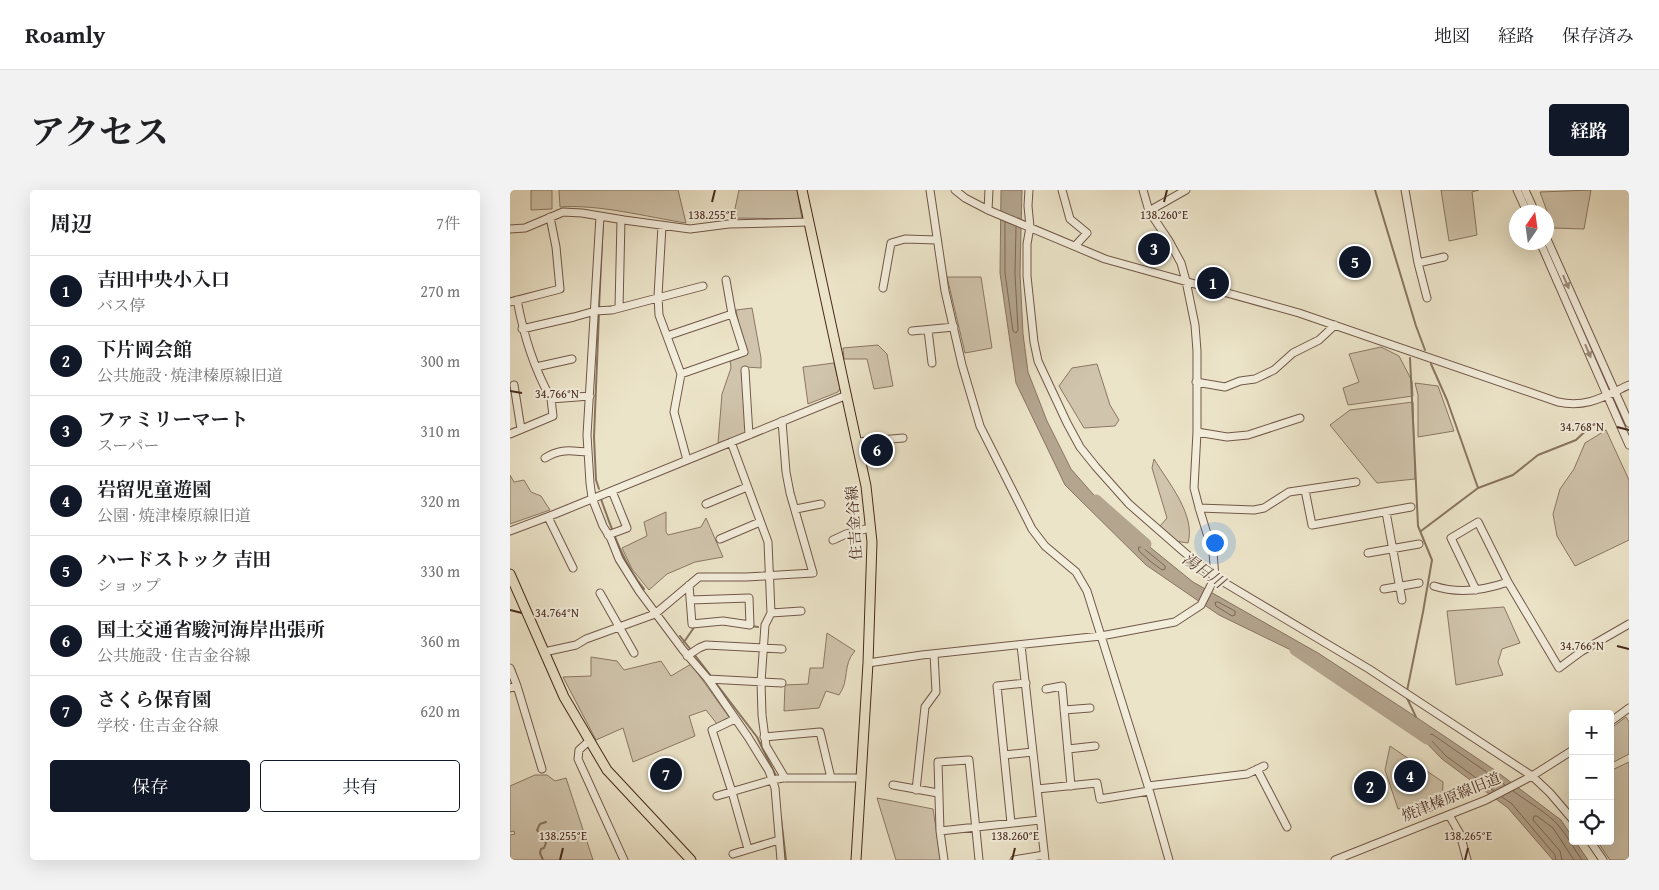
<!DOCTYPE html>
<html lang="ja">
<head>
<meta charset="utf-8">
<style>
  :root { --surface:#fff; --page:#f2f2f2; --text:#202124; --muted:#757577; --line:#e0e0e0; --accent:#111827 }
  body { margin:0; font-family:"Gentium Book Plus","Noto Serif JP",serif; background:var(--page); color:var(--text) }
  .controls { position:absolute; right:15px; bottom:15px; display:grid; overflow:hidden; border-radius:5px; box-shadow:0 5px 20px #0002 }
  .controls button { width:45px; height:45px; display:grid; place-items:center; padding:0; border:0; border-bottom:1px solid var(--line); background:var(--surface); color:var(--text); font:25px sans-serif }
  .compass { position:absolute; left:999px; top:15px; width:45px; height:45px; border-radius:50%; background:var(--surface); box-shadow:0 5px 20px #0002; rotate:13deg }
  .you { position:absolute; left:704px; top:352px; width:18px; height:18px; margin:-12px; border:4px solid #fff; border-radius:50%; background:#1a73e8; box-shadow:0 0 0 8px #1a73e833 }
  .badge { display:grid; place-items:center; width:32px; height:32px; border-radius:50%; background:var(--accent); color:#fff; font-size:16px; font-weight:700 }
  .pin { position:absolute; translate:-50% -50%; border:2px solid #fff; box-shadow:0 1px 5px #0006 }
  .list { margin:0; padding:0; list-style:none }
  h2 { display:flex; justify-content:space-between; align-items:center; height:65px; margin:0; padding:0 20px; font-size:21px }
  h2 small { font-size:16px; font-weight:400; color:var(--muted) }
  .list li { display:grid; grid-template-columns:32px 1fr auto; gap:15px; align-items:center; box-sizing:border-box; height:70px; padding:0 20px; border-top:1px solid var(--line) }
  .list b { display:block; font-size:19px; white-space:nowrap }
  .list p { margin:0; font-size:16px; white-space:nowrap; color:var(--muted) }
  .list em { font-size:16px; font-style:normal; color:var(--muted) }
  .actions { display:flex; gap:10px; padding:15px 20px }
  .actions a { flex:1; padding:11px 0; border:1px solid var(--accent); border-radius:5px; text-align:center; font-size:18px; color:var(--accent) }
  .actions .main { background:var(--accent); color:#fff }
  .icon { flex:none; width:28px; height:28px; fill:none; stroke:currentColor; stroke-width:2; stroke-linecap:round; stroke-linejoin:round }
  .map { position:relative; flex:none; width:1119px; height:670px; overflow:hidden; border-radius:5px }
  header { display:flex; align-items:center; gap:30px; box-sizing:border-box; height:70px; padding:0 25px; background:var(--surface); border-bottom:1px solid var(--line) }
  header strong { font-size:24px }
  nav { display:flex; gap:28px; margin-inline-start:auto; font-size:18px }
  .intro { display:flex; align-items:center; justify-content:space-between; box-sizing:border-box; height:120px; padding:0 30px }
  h1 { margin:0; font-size:35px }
  .button { padding:12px 22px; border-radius:5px; background:var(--accent); color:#fff; font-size:18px; font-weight:700 }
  main { display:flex; gap:30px; padding:0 30px }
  aside { flex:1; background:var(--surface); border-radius:5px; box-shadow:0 5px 20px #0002 }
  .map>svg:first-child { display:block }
  .green { fill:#d0c4ac; stroke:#8b7764 }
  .water { fill:#b4a58f; stroke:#887461 }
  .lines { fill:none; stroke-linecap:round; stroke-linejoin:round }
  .shore { stroke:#7d6856; stroke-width:1 }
  .stream { stroke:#887461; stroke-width:2 }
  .river { stroke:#b4a58f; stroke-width:11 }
  .minor-casing { stroke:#705848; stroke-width:9 }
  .major-casing { stroke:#462a1d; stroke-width:11 }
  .minor { stroke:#f3eddc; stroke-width:7 }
  .major { stroke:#ece4c9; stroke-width:9 }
  .oneway { fill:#9c8c7c }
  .ticks { fill:none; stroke:#462a1d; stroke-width:2 }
  .labels { text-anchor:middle; stroke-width:4; stroke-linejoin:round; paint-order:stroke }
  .street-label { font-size:15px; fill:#462a1d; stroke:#f3eddc }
  .water-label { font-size:16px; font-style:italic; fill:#62493a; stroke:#f3eddc }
  .ticks-label { font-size:12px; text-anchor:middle; fill:#462a1d; stroke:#f3eddc; stroke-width:4; stroke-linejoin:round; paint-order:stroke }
</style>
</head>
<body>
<header>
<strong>Roamly</strong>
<nav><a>地図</a><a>経路</a><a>保存済み</a></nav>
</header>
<div class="intro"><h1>アクセス</h1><a class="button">経路</a></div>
<main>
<aside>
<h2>周辺<small>7件</small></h2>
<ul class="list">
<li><span class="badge">1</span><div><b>吉田中央小入口</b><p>バス停</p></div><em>270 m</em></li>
<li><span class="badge">2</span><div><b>下片岡会館</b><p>公共施設 · 焼津榛原線旧道</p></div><em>300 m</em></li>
<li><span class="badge">3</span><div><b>ファミリーマート</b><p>スーパー</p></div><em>310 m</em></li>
<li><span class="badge">4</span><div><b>岩留児童遊園</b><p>公園 · 焼津榛原線旧道</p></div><em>320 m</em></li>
<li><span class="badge">5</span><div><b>ハードストック 吉田</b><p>ショップ</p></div><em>330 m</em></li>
<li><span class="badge">6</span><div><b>国土交通省駿河海岸出張所</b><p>公共施設 · 住吉金谷線</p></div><em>360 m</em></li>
<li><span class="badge">7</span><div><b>さくら保育園</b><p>学校 · 住吉金谷線</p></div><em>620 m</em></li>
</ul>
<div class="actions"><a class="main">保存</a><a>共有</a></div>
</aside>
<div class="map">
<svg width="1119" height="670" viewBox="0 0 1119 670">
  <rect width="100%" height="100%" fill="#ece4c9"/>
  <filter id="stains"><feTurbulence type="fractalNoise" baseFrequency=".004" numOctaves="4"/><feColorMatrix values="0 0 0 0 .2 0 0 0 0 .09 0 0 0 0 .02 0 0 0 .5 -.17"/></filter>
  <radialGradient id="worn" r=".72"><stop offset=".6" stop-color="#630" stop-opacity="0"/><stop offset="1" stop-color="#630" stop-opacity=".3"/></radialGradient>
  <path class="green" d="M 21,0 L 42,0 L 42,19 L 21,20 Z
    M 49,0 L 168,0 L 176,33 C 137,27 89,14 50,17 Z
    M 229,0 L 287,0 L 292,29 L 223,28 Z
    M 931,0 L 969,0 L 962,2 L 967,45 L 939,51 Z
    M 1081,0 L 1074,39 L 1043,38 L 1030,2 Z
    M 437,87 L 471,87 L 482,158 L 455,163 Z
    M 242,118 L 251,168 L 251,178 L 236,177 L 236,243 L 208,253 L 212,204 L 221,178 L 220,170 L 236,162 L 237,159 L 229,135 L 226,120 Z
    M 368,155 L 377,164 L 383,196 L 364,199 L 357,169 L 334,169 L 333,158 Z
    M 871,157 L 889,166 L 902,191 L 903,206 L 838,215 L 833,198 L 849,192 L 839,164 Z
    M 324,173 L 330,198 L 328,202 L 298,214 L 293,177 Z
    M 587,174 L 600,215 L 609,230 L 605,236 L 574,238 L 549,196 L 562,178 Z
    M 905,193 L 928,196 L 944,241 L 908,247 L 908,205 Z
    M 903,212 L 905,289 L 867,293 L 820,235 L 840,220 Z
    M 1096,240 L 1119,290 L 1119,350 L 1065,376 L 1047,346 L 1043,324 L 1050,299 L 1064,279 L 1075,253 Z
    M 644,269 C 658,292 686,325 678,353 L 665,351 L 650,336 L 657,328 L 642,278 Z
    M 0,285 L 4,292 L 14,290 L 21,302 L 31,306 L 40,320 L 0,334 Z
    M 156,322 L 156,342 L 158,345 L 191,337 L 196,328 L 213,367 L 185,372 L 157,384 L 139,400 L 122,379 L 112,358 L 137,346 L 134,332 Z
    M 994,417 L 1010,453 L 992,459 L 988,472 L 993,485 L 946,495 L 937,421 Z
    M 317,443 L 345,461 C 332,475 340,490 329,505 L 316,501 L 309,518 L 274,521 L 275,495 L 298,494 L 300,478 L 313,478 Z
    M 81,467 L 107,471 L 114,480 L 151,471 L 161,486 L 181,474 L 219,527 L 207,534 L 196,520 L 179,526 L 185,546 L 123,572 L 113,538 L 86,550 L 53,487 L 81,486 Z
    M 1116,527 L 1119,532 L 1119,564 L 1100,574 L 1100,539 Z
    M 880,556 L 933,592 L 932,617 L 915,623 L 907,615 L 888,619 L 875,580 Z
    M 1119,572 L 1119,670 L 1100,670 L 1087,651 L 1100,651 L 1100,581 Z
    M 25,585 L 37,585 L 45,591 L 56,588 L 83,670 L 0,670 L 0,645 L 5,644 L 4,641 L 0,642 L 0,596 Z
    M 367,608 L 423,619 L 431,670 L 386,670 Z"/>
  <path class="water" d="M 491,0 L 512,0 L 510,83 L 513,144 L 518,182 L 537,231 L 561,279 L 604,328 L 683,392 L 808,463 L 900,523 L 986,581 L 1051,630 L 1063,648 L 1063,651 L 1065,651 L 1078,670 L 1043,670 L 998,618 L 932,569 L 906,542 L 822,480 L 709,425 L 636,375 L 555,295 L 506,193 L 490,83 Z"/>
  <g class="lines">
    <path class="shore" d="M 495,32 L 495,83 L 503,141 L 506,143 L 508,140 L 505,84 L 506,37
      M 629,357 L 632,357 L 655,376 L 655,379 L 652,380 L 640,371 L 629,361 Z
      M 708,412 L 725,421 L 725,425 L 722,426 L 706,416 L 705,413 Z
      M 984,601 L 936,566 L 919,548 L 919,545 L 922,544 L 995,595
      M 1003,601 C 1015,610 1039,624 1048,635 C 1058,646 1063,658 1072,670
      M 992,607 L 1002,614 L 1045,665 L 1046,670
      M 1052,670 L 1050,661 L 1023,630 L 1024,626 L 1027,626 L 1043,638 L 1064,670"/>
    <path class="stream" d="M 865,0 L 906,136 L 915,160
      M 89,118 L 93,31
      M 921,174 L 937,210 L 968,298
      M 89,299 L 86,290 L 84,247 L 89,123
      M 91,309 C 102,340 113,373 134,399
      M 911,341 L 968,298 L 1003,285 L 1028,265 L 1066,250 L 1085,232
      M 241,436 L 248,437
      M 170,446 L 181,460
      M 174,452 L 185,436
      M 184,464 L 201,486
      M 205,492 L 247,547 L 266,586
      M 897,501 L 913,422 L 922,370 L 908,336 L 900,168
      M 896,506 L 906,527
      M 271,628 L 276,670
      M 33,670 L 30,663 L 31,659 L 34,658 L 36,653 L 27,640 L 30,634 L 36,632"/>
    <path class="river" d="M 586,310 L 636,354
      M 785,460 L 917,549"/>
    <defs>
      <path id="minor" d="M 420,0 L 435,101 L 452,175 L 470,236 L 522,339 L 535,356 L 566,382 L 577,401 L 638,596 L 659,670
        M 445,0 L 455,8 L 478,20 L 595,69 L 789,123 L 1048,212 C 1077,218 1093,207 1119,195
        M 519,0 L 518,16 L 520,37 L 517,54 L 517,86 L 524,152 L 528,171 L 557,233 L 570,257 L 586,277 L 619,314 L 674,362 L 705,387 L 859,479 L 1022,586 L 1040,603 L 1063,630
        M 552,0 L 560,29 L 577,43 L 565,56
        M 895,0 L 908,73 L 917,108
        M 1007,0 L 1017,22
        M 1015,0 L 1025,22
        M 478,20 L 479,0
        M 639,21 L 676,0
        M 90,26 L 77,245 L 80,293 L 82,308 L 93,336 L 101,349 L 109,369 L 129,401 L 173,460 L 198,489 L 238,547 L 259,581 L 265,598 L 271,670
        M 152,36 L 148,106 L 149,125 L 171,184 L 164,222 L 177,270
        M 0,39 L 15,38 L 53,22 L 72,23 L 114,30 L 180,39 L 219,34 L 299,32
        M 1036,47 L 1119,233
        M 1030,52 L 1119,255
        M 908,73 L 934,67
        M 373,98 L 381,53 L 395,49 L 427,50
        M 7,110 C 14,146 23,176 41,209 L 80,206
        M 0,112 L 50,99 L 46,57 L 40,27
        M 109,118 L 111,30
        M 12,139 L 64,127 L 85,121 L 102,120 L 193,96
        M 418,140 L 422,173
        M 402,141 L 444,137
        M 157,146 L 222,124
        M 26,177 L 62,169
        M 235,180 L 239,245
        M 171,184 L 234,162 L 222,124 L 216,90
        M 686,192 L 715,197 L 730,191 L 745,189 L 764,180 L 783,163 L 809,150 L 825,135
        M 4,195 L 11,239
        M 687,242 L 717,247 L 738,245 L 790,228
        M 0,244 L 43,226 L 41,209
        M 221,252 L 258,352 L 261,423 L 255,435 L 251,492 L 252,525 L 256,556 L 275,588
        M 347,252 L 393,248
        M 35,268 C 51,258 60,261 78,262
        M 795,300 L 802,335 L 901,317
        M 196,314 L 237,297
        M 689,318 L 744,320 L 754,318 L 779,302 L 846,292
        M 286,319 L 311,314
        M 876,322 L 892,410
        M 38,327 L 63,378
        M 0,341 L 45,324 L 337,205
        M 98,345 L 117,338 L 102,301
        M 210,349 L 250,332
        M 323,350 L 336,344 L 360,338
        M 858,363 L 909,354
        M 179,395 L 182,434 L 213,431 L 240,435 L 239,408 L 180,410
        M 924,396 C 948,404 975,400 998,392
        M 874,399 L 909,393
        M 966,400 L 941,348 L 968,332 L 998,392 L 1049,478 L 1072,461 L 1119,434
        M 90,403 L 124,463
        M 261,423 L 291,421
        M 511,455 L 535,670
        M 34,462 L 66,455 L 76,449 L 145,424 L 189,387 L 236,387 L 303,383 L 280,303 L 276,282 L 272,231
        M 177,466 L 189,458 L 196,455 L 272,459
        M 358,473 L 412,465 L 591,446 L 665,432 L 691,415 L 705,387 L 703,363 L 690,321 L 684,298 L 687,242 L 687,161 L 685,135 L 676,91 L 671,73 L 659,51 L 639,21 L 633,0
        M 0,478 L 7,496
        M 198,489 L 272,493
        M 0,498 L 7,496 L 32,579
        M 536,499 L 552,496 L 561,596
        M 554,520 L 580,518
        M 225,529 L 202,540 L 222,602 L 238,659
        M 1100,532 L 1119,518
        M 254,547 L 310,542 L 321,588
        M 79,551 L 69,560 L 68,569 L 114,670
        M 558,559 L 585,556
        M 494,565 L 523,562
        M 747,579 L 777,637
        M 383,595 L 428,603
        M 638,596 L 737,584 L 754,576
        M 527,599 L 587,593 L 590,609 L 639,601
        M 406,600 L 415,517 L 426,502 L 424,464
        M 207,606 L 262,590 L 273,588 L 351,588
        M 939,625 L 950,644 L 957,670
        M 501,633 L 487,496 L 516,493
        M 430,641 L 530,630
        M 1080,651 L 1093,670
        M 223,664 L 269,650
        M 434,670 L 430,641 L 428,572 L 459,570 L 469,670
        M 504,670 L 534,665
        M 825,670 L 976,610 L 1022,586 L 1063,560"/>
      <path id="major" d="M 292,0 L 356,296 L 362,352 L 358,473 L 346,670
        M 0,384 L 54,507 L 97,580 L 181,670"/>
    </defs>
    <use href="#minor" class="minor-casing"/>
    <use href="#major" class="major-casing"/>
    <use href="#minor" class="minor"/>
    <use href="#major" class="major"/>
  </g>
  <defs><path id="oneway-solid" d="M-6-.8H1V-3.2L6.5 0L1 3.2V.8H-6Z" transform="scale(1.25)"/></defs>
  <g class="oneway">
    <use href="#oneway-solid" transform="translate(1056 92) rotate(66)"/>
    <use href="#oneway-solid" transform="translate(1078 161) rotate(67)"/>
  </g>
  <path class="ticks" d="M 202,12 L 205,0M 654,12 L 657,0M 0,201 L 12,203M 1107,237 L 1119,240M 0,420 L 12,423M 1107,456 L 1119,459M 50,670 L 53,658M 502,670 L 505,658M 955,670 L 958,658"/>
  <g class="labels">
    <g class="street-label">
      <text transform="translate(344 333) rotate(-94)" y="5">住吉金谷線</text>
      <text transform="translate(941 607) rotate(-22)" y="5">焼津榛原線旧道</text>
    </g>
    <g class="water-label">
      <text transform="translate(694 380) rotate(35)" y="6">湯日川</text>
    </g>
  </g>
  <g class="ticks-label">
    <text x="202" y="29">138.255°E</text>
    <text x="654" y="29">138.260°E</text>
    <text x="47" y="208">34.766°N</text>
    <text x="1072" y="241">34.768°N</text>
    <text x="47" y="427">34.764°N</text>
    <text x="1072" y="460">34.766°N</text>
    <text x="53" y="650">138.255°E</text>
    <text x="505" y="650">138.260°E</text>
    <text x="958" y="650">138.265°E</text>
  </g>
  <rect width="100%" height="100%" filter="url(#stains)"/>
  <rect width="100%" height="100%" fill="url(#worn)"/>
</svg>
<div class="controls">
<button>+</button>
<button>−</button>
<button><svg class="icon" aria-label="locate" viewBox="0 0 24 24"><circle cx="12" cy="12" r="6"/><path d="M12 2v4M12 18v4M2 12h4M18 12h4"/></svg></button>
</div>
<svg class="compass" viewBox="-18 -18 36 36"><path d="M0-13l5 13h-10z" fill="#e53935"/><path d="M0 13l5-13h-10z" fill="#757577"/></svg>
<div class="you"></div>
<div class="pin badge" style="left:703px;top:93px">1</div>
<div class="pin badge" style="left:860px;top:597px">2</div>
<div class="pin badge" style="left:644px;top:59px">3</div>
<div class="pin badge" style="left:900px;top:586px">4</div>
<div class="pin badge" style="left:845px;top:72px">5</div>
<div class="pin badge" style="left:367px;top:260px">6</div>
<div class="pin badge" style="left:156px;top:584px">7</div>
</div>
</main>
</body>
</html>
